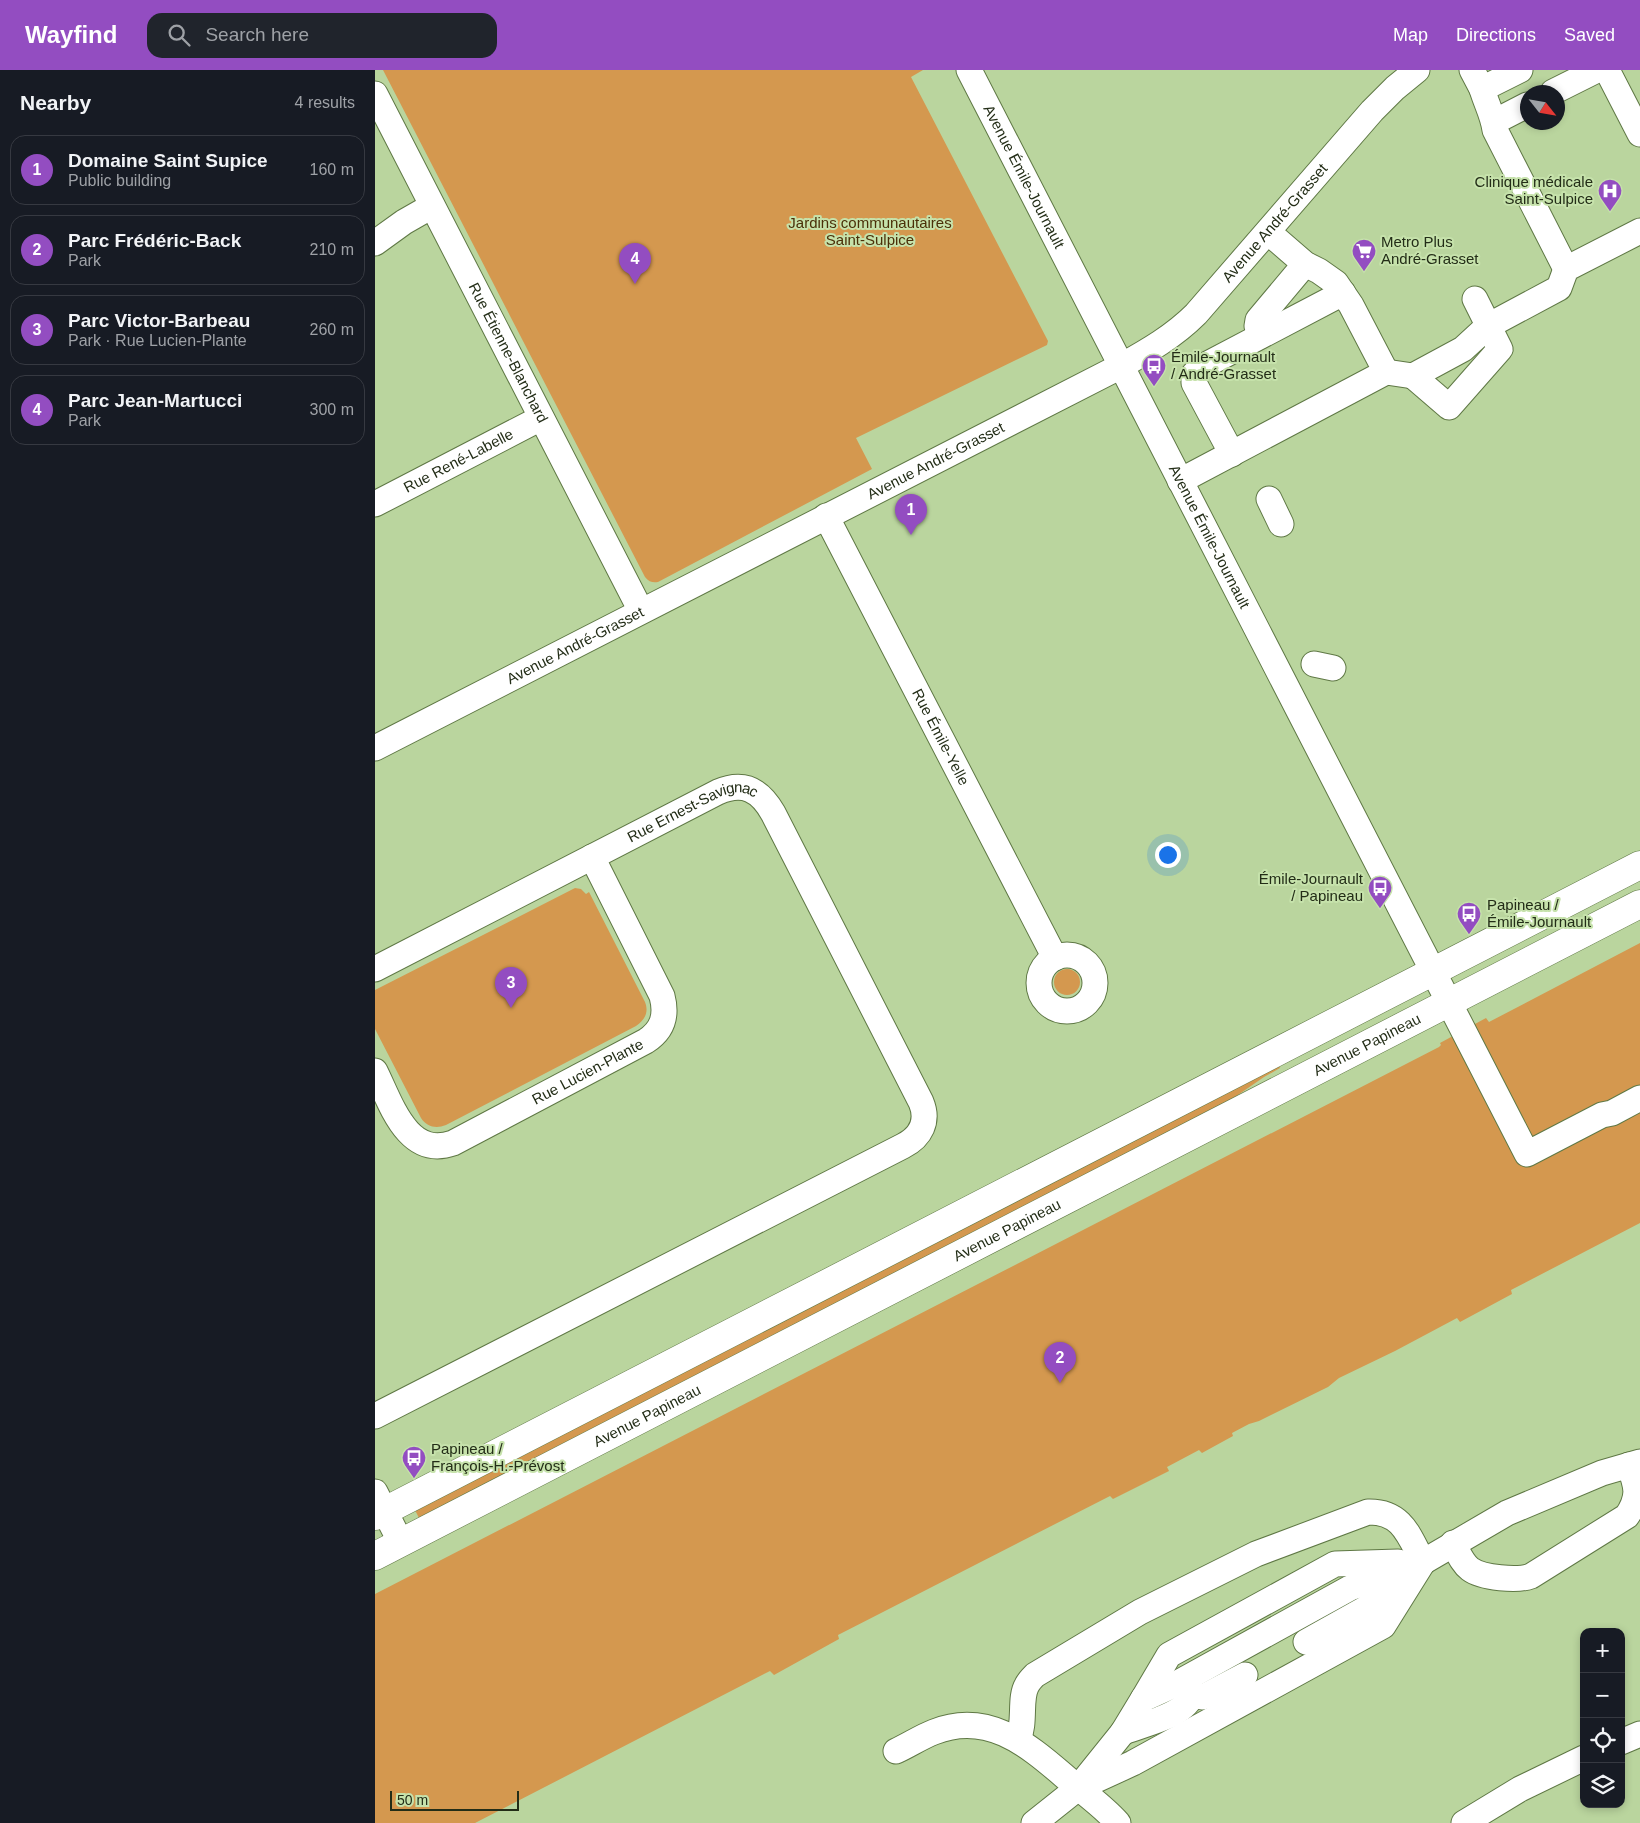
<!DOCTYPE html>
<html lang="en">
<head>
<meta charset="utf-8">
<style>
  :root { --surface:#171b24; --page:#20242c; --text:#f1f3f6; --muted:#9ea1a6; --line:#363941; --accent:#934dc1 }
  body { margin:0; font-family:Helvetica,sans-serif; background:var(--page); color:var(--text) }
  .controls { position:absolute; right:15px; bottom:15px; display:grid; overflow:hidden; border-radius:10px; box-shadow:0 2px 8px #0003 }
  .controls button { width:45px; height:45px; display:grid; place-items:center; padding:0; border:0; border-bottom:1px solid var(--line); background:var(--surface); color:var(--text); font:25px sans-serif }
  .compass { position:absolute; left:1145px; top:15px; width:45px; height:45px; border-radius:50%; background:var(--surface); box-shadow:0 2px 8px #0003; rotate:121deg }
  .scale { position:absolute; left:15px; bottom:12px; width:129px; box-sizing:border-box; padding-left:5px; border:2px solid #232d17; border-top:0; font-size:14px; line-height:18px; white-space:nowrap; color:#232d17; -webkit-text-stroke:4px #c6e2ab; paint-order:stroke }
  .you { position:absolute; left:792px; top:784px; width:18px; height:18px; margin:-12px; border:4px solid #fff; border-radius:50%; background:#1a73e8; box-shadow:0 0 0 8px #1a73e833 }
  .badge { display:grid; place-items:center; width:32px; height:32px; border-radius:50%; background:var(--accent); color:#fff; font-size:16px; font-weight:700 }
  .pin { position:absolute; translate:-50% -41px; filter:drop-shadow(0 1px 2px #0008) }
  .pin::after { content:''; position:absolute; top:26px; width:18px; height:15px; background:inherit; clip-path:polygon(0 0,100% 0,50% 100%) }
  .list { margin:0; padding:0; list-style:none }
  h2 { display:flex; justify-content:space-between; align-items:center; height:65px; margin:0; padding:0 20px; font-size:21px }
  h2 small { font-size:16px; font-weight:400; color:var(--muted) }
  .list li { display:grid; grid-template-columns:32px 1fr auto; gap:15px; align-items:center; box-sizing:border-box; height:70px; margin:0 10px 10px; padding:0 10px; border:1px solid var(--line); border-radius:15px }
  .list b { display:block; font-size:19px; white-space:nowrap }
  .list p { margin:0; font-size:16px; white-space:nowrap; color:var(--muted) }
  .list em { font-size:16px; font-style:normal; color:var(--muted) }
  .icon { flex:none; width:28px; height:28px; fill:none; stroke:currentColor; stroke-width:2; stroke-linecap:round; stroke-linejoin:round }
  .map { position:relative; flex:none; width:1265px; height:1753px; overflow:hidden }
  header { display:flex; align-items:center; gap:30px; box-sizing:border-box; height:70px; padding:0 25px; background:var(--accent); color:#fff }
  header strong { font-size:24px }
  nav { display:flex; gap:28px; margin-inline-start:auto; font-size:18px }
  .search { width:350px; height:45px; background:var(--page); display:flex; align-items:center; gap:12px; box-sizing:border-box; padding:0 18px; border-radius:15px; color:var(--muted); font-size:19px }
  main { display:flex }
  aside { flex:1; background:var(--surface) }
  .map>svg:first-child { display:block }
  .green { fill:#d4984f }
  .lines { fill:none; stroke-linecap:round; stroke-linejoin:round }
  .minor-casing { stroke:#5f7845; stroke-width:27 }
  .major-casing { stroke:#5f7845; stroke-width:29 }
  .minor { stroke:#fff; stroke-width:25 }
  .major { stroke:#fff; stroke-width:28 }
  .labels { text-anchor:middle; stroke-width:4; stroke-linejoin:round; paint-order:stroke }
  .street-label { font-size:15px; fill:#232d17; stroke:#c6e2ab }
  .poi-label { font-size:15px; fill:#232d17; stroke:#c6e2ab; text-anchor:start }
  .park-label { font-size:15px; fill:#4b2f08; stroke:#c6e2ab }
</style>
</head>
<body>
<header>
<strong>Wayfind</strong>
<div class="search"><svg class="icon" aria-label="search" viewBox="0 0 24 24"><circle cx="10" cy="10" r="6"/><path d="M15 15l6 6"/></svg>Search here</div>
<nav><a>Map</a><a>Directions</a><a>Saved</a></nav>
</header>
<main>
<aside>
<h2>Nearby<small>4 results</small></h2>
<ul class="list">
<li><span class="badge">1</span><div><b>Domaine Saint Supice</b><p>Public building</p></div><em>160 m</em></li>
<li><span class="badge">2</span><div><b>Parc Frédéric-Back</b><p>Park</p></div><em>210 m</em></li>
<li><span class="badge">3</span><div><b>Parc Victor-Barbeau</b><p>Park · Rue Lucien-Plante</p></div><em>260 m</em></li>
<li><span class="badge">4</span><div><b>Parc Jean-Martucci</b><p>Park</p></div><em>300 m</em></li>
</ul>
</aside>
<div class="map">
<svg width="1265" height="1753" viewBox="0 0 1265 1753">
  <rect width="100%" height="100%" fill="#bad59e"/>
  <path class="green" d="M 8,0 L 548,0 L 536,7 L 673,271 L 672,275 L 481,368 L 497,399 L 283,512 C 278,513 274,512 270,507 Z
    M 200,818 L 206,819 L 211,824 L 214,822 L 270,932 C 274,942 270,950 261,956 L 71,1055 C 61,1059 52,1057 46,1048 L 0,959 L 0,920 Z
    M 1265,873 L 1265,1153 L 1136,1220 L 1137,1224 L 1085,1252 L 1082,1248 L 1020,1281 L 964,1308 L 953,1317 L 884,1351 L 874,1354 L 857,1363 L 858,1366 L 827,1383 L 824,1380 L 792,1397 L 794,1401 L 738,1429 L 735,1426 L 463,1565 L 464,1569 L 399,1605 L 395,1601 L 100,1753 L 0,1753 L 0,1524 L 1064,977 L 1066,975 L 1065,973 L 1111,948 L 1114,952 Z
    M679 912a13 13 0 1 1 26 0a13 13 0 1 1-26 0Z
    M 904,995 L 905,998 L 889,1007 L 857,1029 L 45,1450 L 40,1440 Z"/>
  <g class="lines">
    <defs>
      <g id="minor">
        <path id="s1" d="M 594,0 L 1152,1084 L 1227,1045 L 1237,1043 L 1265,1028"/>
        <path d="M 1097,0 L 1107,19 L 1145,0"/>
        <path d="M 1232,0 L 1265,64"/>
        <path d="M 1107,19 C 1111,33 1118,45 1120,60 L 1191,199"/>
        <path d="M 1178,22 L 1222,0"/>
        <path id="s2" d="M 0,24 L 266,541"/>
        <path d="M 1119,52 L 1152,35"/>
        <path d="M 0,173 L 29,152 L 57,136"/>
        <path d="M 885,266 L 882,256 L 883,250 L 930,194"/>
        <path d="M 1011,302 L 1038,306 L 1088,279 L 1113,256 L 1184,218 L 1191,199 L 1265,161"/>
        <path d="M 1038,306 L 1074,337 L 1125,279 L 1100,229"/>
        <path d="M 857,384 L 819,313 L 819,304 L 825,298 L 968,223"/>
        <path d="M 805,411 L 1011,302 L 976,235 L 961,213 L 944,201 L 930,194 L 893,162"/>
        <path d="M 894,429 L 906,454"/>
        <path id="s3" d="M 0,434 L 166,348"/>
        <path id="s4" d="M 451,446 L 680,888"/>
        <path d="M 939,594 L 958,598"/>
        <path id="s5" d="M 0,678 L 746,296 C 773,281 799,266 821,244 L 997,41 L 1020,18 L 1042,0"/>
        <circle cx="692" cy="913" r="28"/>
        <path id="s6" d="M 0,899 L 343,722 C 369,711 385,720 398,743 L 546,1032 C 554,1051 546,1067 528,1076 L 0,1346"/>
        <path id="s7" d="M 0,1001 C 16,1033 32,1089 78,1073 L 271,971 C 288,960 292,945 287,926 L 217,787"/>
        <path d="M 0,1422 L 26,1473"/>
        <path d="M 1078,1473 C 1083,1482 1087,1493 1095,1499 C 1107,1508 1143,1511 1156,1506 L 1252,1446 C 1265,1426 1262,1417 1254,1395"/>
        <path d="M 931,1572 L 990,1539 L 1048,1492 L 1132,1443 L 1227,1403 L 1265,1392"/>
        <path d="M 768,1629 L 794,1585 L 960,1494 L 1023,1492"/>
        <path d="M 748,1662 C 765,1656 796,1648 809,1636 C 814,1632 814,1629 820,1625 L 828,1627 L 870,1605"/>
        <path d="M 643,1670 C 651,1652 644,1628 652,1615 C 654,1611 657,1608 660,1605 L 765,1542 L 881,1484 L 993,1442 C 1027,1441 1034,1466 1048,1492"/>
        <path d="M 1246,1672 L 1265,1664"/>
        <path d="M 521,1681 C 534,1675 546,1667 559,1662 C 611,1641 651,1673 688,1705 C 706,1721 727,1735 743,1753"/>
        <path d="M 708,1716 L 758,1693 L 1008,1556 L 1048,1492"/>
        <path d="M 659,1753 L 703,1718 L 748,1662 L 768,1629 L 801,1614 L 975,1518 L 1048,1492"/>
        <path d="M 1089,1753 L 1145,1719 L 1209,1688"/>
      </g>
      <g id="major">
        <path d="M 0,1446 L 1265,795"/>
        <path id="s8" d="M 0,1486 L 1265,834"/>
      </g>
    </defs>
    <use href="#minor" class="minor-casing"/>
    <use href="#major" class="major-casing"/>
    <use href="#minor" class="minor"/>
    <use href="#major" class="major"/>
  </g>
  <defs>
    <symbol id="hospital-pin" viewBox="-11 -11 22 30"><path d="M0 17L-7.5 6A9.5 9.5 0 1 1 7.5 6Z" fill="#934dc1" stroke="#c6e2ab"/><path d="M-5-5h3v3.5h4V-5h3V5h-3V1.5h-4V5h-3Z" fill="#fff"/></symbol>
    <symbol id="supermarket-pin" viewBox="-11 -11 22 30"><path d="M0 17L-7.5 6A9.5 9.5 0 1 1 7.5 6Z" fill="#934dc1" stroke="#c6e2ab"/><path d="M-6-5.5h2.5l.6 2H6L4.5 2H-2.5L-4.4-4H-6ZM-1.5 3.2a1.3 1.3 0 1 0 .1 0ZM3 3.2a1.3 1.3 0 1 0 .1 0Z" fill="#fff"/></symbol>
    <symbol id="bus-pin" viewBox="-11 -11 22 30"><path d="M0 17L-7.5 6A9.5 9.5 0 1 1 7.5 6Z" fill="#934dc1" stroke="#c6e2ab"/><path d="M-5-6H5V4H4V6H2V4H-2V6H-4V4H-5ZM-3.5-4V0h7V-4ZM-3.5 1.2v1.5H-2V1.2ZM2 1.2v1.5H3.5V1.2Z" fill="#fff"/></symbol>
  </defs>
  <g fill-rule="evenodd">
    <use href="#hospital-pin" x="1221" y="107" width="28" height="38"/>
    <use href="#supermarket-pin" x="975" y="167" width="28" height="38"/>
    <use href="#bus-pin" x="765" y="282" width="28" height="38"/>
    <use href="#bus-pin" x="991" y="804" width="28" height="38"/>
    <use href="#bus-pin" x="1080" y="830" width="28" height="38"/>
    <use href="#bus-pin" x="25" y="1374" width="28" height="38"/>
  </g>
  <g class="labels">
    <g class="street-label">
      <text dy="5" stroke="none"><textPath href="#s1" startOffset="120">Avenue Émile-Journault</textPath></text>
      <text dy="5" stroke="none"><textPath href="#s5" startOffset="1050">Avenue André-Grasset</textPath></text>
      <text dy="5" stroke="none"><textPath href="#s2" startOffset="291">Rue Étienne-Blanchard</textPath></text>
      <text dy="5" stroke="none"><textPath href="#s5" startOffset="630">Avenue André-Grasset</textPath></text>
      <text dy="5" stroke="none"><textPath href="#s3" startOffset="94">Rue René-Labelle</textPath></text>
      <text dy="5" stroke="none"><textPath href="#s1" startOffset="525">Avenue Émile-Journault</textPath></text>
      <text dy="5" stroke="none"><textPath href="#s5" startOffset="225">Avenue André-Grasset</textPath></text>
      <text dy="5" stroke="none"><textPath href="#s4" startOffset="249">Rue Émile-Yelle</textPath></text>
      <text dy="5" stroke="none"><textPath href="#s6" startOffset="356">Rue Ernest-Savignac</textPath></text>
      <text dy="5" stroke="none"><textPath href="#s8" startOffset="1116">Avenue Papineau</textPath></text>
      <text dy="5" stroke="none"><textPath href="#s7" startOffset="271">Rue Lucien-Plante</textPath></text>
      <text dy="5" stroke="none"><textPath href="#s8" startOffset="711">Avenue Papineau</textPath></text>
      <text dy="5" stroke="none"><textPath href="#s8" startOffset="306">Avenue Papineau</textPath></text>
    </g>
    <g class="poi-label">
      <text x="1218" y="117" text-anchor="end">Clinique médicale<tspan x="1218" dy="17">Saint-Sulpice</tspan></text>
      <text x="1006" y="177">Metro Plus<tspan x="1006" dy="17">André-Grasset</tspan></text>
      <text x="796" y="292">Émile-Journault<tspan x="796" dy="17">/ André-Grasset</tspan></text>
      <text x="988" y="814" text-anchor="end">Émile-Journault<tspan x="988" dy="17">/ Papineau</tspan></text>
      <text x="1112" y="840">Papineau /<tspan x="1112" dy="17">Émile-Journault</tspan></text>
      <text x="56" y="1384">Papineau /<tspan x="56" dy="17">François-H.-Prévost</tspan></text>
    </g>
    <g class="park-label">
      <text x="495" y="158">Jardins communautaires<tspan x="495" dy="17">Saint-Sulpice</tspan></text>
    </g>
  </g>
</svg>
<div class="controls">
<button>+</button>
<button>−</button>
<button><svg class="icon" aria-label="locate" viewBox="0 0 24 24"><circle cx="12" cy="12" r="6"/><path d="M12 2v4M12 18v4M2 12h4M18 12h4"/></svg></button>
<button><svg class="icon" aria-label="layers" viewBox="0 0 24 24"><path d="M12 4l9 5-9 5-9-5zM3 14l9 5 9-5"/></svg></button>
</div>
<svg class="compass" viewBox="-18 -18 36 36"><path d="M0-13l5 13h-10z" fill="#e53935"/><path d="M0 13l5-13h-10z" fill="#9ea1a6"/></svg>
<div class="scale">50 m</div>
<div class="you"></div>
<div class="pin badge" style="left:536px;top:465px">1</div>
<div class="pin badge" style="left:685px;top:1313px">2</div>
<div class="pin badge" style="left:136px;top:938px">3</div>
<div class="pin badge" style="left:260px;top:214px">4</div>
</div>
</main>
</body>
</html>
